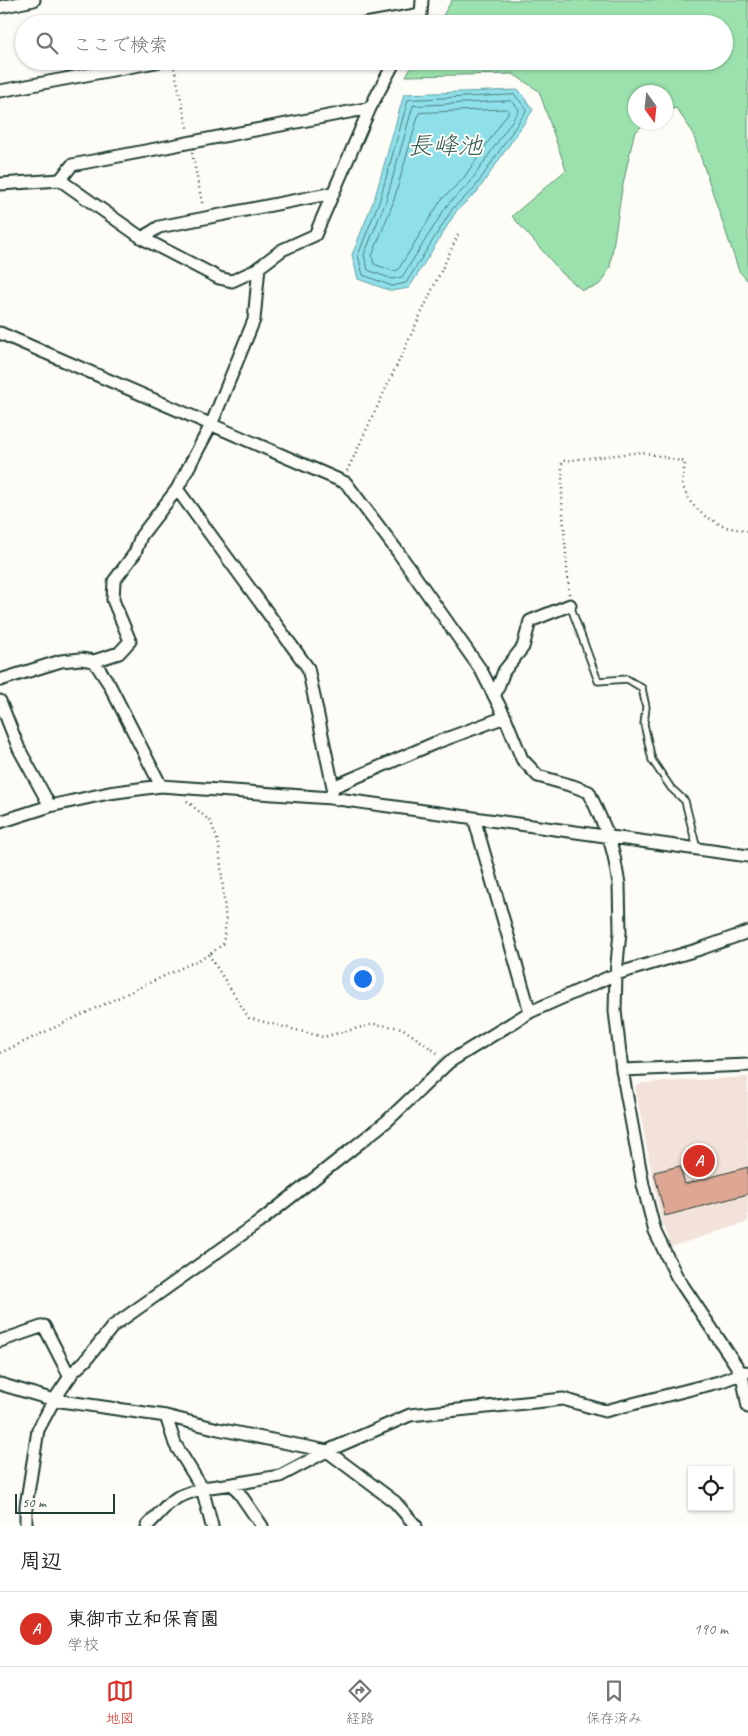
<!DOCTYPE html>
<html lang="ja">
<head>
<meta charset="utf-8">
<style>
  :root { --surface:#fff; --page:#f6f6f6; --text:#222; --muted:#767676; --line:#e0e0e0; --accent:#d93025 }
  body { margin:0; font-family:Caveat,"Klee One",sans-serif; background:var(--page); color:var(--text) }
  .controls { position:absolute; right:15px; bottom:15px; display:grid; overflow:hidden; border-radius:0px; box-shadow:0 1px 4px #0004 }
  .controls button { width:45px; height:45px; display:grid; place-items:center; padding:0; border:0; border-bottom:1px solid var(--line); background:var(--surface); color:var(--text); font:25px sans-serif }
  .compass { position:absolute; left:628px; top:85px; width:45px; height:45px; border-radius:50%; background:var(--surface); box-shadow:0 1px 4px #0004; rotate:165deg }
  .scale { position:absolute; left:15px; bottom:12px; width:100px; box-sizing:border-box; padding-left:5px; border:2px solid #1f3d34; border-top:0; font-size:14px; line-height:18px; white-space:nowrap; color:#1f3d34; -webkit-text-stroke:4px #fdfcf7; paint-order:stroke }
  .you { position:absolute; left:362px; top:978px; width:18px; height:18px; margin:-12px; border:4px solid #fff; border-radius:50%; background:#1a73e8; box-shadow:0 0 0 8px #1a73e833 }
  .badge { display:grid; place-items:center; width:32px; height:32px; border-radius:50%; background:var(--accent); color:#fff; font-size:16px; font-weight:700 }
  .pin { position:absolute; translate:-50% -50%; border:2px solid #fff; box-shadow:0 1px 5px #0006 }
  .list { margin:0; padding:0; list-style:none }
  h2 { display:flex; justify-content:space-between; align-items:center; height:65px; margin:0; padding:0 20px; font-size:21px }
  h2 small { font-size:16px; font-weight:400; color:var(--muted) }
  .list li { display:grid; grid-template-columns:32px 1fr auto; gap:15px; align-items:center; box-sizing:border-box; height:75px; padding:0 20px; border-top:1px solid var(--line) }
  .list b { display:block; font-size:19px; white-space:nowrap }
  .list p { margin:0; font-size:16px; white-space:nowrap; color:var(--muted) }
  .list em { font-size:16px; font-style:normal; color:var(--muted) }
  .icon { flex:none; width:28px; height:28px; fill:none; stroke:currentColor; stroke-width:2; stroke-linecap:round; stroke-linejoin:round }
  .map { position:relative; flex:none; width:748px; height:1526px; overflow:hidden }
  .search { position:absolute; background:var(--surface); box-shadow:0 1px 4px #0004; left:15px; right:15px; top:15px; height:55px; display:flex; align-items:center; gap:12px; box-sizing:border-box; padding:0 18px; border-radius:28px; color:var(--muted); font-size:19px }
  .sheet { height:140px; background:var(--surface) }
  nav { display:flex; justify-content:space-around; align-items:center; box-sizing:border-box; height:70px; border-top:1px solid var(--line); background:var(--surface); font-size:14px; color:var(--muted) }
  nav a { display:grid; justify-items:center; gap:2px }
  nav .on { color:var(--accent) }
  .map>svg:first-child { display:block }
  .built { fill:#f3e2d9 }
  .green { fill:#9be1ad; stroke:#5d8f70 }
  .water { fill:#8fe0e9; stroke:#629fa1 }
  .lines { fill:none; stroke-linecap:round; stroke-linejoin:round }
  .shore { stroke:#4c7e7c; stroke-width:1 }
  .building { fill:#dda793; stroke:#1f3d34 }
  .lane-casing { stroke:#1f3d34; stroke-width:9 }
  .street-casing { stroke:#1f3d34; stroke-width:15 }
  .path { stroke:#1f3d34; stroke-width:2.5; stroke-dasharray:1 4; stroke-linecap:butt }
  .lane { stroke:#fdfcf7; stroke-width:5.5 }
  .street { stroke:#fdfcf7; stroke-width:11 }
  .labels { text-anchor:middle; stroke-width:4; stroke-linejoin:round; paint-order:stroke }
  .water-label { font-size:25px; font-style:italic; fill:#355e58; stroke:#fdfcf7 }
</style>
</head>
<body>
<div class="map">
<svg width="748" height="1526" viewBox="0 0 748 1526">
  <rect width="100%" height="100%" fill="#fdfcf7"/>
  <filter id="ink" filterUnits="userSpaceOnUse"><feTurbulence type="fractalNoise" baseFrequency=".02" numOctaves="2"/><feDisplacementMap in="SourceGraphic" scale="10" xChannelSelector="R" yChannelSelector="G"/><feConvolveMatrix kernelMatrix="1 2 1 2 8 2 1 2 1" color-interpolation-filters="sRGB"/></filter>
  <g filter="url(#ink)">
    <path class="built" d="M 748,1077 L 748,1222 L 671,1247 L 661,1220 L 635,1087 L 642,1083 Z"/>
    <path class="green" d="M 452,0 L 748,0 L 748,281 L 739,271 L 692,131 L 676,108 L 666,110 L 666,92 L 636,92 L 636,122 L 645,123 L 634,134 L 622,189 L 610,267 L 603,281 L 597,286 L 582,290 L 562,273 L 512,216 L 566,170 L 539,91 L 513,74 L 406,76 L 415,61 L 724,61 L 724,24 L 438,24 Z"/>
    <path class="water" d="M 519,90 L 533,110 L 477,192 L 457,210 L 409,288 L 391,291 L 358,279 L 352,255 L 375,197 L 404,94 Z"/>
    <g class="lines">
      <path class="shore" d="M 515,95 L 526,109 L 526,111 L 474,189 L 453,208 L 406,283 L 392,286 L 363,275 L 358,255 L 380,199 L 408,100 Z
        M 512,101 L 519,109 L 518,112 L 469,184 L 448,204 L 402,277 L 392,279 L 368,270 L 364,255 L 386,201 L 413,106 Z
        M 506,109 L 509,110 L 508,113 L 463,179 L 441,200 L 398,270 L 393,271 L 374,264 L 372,256 L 393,203 L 419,113 Z"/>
    </g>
    <path class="building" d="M 680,1166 L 685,1184 L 748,1167 L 748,1194 L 665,1216 L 654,1172 Z"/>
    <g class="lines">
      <defs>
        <path id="lane" d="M 570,605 L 598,681 L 627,679 L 642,688 L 646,707 L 644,724 L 652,760 L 671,788 L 685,801 L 697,849"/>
        <path id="street" d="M 0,7 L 34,0
          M 365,24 L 421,14
          M 415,24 L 421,14 L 422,0
          M 0,91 L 161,61
          M 370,108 L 395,61
          M 0,184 L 60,180 L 142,238 L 219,278 L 232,281 L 254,271 L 282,250 L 315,235 L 370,108 L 72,165 L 60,180
          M 142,238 L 159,227 L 333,193
          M 0,333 L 346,483 L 398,552 L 481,670 L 505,717 L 522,759 L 538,776 L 573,786 L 589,792 L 609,837 L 614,856 L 619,884 L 620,932 L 616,974 L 615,1011 L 622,1070 L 643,1185 L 655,1232 L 677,1277 L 742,1374 L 748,1407
          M 177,489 L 308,668 L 333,787 L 331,798
          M 94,661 L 109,684 L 161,786
          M 0,680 L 61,661 L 81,659 L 94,661 L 119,653 L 130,641 L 113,600 L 114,581 L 135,553 L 141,536 L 177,489 L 211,425 L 254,320 L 259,267
          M 495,695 L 504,671 L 523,647 L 530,621 L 570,605
          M 0,701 L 19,749 L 50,806
          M 333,787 L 435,743 L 505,717
          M 474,818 L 530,1012
          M 0,822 L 50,806 L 109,793 L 161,786 L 331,798 L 748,856
          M 622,1070 L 748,1065
          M 0,1341 L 44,1326 L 70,1377
          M 0,1384 L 54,1400 L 166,1416 L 218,1429 L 327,1451 L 395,1502 L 416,1526
          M 166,1416 L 175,1444 L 202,1488 L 212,1526
          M 233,1484 L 262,1526
          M 26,1526 L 26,1506 L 38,1430 L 54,1400 L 73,1372 L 85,1361 L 113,1326 L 258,1223 L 343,1156 L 387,1121 L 449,1062 L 530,1012 L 616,974 L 700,949 L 748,932
          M 147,1526 L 168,1504 L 178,1497 L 202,1488 L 233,1484 L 280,1476 L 327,1451 L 410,1415 L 563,1399 L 605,1411 L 719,1382 L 746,1372"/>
      </defs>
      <use href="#lane" class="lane-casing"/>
      <use href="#street" class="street-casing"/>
      <path class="path" d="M 173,63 L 188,131
        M 192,153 L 203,207
        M 347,471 L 459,233
        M 569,594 L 562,502 L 562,461 L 642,452 L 685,462 L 682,485 L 691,503 L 705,516 L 725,527 L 748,531
        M 187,801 L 211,822 L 219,845 L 226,922 L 223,944 L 209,955
        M 0,1053 L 209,955 L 249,1018 L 323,1037 L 374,1024 L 402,1028 L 440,1055"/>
      <use href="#lane" class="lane"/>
      <use href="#street" class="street"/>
    </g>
  </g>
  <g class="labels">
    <g class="water-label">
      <text x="445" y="154">長峰池</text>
    </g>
  </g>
</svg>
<div class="controls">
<button><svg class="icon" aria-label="locate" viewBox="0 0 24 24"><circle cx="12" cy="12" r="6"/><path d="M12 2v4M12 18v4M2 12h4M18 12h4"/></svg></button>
</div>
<svg class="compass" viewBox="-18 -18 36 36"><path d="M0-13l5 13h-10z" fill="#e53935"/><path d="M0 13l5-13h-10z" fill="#767676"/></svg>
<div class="scale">50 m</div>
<div class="you"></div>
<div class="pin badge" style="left:699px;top:1161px">A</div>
<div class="search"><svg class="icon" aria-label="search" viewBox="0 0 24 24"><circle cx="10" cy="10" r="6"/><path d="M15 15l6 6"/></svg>ここで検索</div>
</div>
<section class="sheet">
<h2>周辺<small></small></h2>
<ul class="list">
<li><span class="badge">A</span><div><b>東御市立和保育園</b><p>学校</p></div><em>190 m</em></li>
</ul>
</section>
<nav>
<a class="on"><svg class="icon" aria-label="map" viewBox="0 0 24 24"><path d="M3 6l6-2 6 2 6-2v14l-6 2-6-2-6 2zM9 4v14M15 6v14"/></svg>地図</a>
<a><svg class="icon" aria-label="directions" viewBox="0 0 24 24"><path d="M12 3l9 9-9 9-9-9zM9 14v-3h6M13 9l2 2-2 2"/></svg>経路</a>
<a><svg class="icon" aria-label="saved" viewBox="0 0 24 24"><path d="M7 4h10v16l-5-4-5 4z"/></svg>保存済み</a>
</nav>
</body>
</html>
